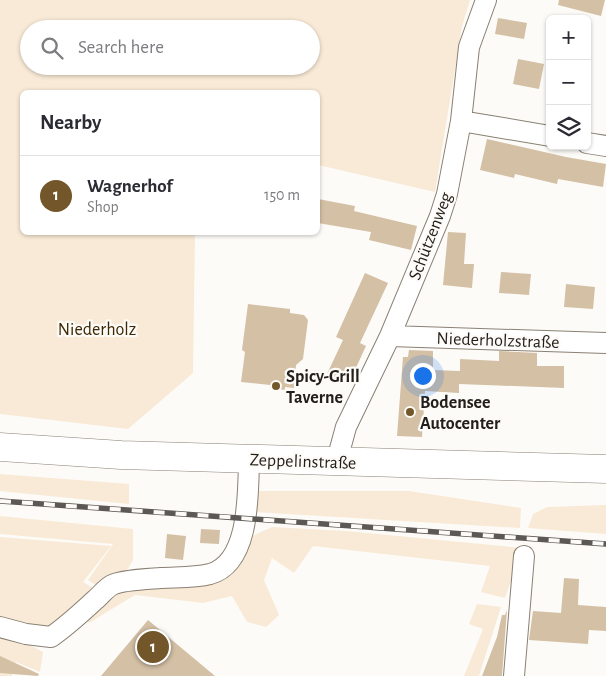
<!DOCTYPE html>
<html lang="en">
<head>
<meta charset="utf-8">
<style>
  :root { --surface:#fff; --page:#f2f2f3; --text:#2b2b33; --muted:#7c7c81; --line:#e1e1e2; --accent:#73562a }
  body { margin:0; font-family:"Alegreya Sans",sans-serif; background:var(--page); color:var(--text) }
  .controls { position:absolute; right:15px; top:15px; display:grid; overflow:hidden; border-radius:8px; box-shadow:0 1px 4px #0004 }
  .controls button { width:45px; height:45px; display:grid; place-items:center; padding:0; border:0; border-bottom:1px solid var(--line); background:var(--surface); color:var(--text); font:25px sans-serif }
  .you { position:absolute; left:422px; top:375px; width:18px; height:18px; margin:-12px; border:4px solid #fff; border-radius:50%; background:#1a73e8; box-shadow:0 0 0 8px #1a73e833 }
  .badge { display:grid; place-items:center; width:32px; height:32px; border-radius:50%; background:var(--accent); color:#fff; font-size:16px; font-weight:700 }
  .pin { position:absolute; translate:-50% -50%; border:2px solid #fff; box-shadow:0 1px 5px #0006 }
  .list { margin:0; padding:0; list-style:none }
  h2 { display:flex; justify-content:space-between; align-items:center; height:65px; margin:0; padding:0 20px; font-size:21px }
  h2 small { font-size:16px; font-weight:400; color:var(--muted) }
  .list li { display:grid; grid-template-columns:32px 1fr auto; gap:15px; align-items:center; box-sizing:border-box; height:80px; padding:0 20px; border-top:1px solid var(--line) }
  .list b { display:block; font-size:19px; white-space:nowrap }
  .list p { margin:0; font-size:16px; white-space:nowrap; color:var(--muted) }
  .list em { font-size:16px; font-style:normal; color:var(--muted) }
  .icon { flex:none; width:28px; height:28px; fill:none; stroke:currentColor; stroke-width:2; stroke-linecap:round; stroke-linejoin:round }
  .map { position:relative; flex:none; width:606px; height:676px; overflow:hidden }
  .search { position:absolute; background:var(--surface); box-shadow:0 1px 4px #0004; left:20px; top:20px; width:300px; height:55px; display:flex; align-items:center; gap:12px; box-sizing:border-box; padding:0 18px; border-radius:28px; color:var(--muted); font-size:19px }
  .panel { position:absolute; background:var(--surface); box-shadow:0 1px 4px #0004; left:20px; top:90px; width:300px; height:145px; border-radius:8px }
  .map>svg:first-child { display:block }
  .green { fill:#f8ead6; fill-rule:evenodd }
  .building { fill:#d4c0a5 }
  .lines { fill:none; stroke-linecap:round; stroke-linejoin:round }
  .minor-casing { stroke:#898073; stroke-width:22 }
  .secondary-casing { stroke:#898073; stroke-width:29 }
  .minor { stroke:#fff; stroke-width:20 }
  .secondary { stroke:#fff; stroke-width:28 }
  .rail-casing { stroke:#5c5954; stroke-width:5.5 }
  .rail { stroke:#fdfbf8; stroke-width:4; stroke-dasharray:11; stroke-linecap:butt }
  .poi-dot { fill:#73562a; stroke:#fdfbf8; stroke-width:2 }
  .labels { text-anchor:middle; stroke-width:4.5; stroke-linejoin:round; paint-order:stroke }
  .street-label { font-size:18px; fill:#221e19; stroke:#fdfbf8 }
  .park-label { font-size:18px; fill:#3c2702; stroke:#fdfbf8 }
  .poi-label { font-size:18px; font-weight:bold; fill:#221e19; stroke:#fdfbf8; text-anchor:start }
</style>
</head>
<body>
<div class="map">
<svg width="606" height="676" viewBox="0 0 606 676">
  <rect width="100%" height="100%" fill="#fdfbf8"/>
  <path class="green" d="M 0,0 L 470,0 L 462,26 L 435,192 L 318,165 L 318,92 L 22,92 L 22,232 L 195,233 L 193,373 L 128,429 L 0,414 ZM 29,29 L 311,29 L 311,66 L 29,66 Z
    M 0,474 L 129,484 L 129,504 L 0,491 Z
    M 255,491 L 409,491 L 521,508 L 520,528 L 253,512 Z
    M 606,505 L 606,534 L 528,528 L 533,514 L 547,507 Z
    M 0,516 L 133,529 L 133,560 L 123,577 L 100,588 L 88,580 L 113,544 L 0,534 Z
    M 272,527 L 346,531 L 522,548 L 505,598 L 481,592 L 490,566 L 313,546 L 294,573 L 272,558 L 264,580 L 279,615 L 266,627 L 247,622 L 232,596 L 203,603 L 135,595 L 89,623 L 83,617 L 108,593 L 215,579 L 250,537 Z
    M 0,537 L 111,546 L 83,582 L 98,591 L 55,629 L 0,623 Z
    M 477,604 L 501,607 L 479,676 L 464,676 L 483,629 L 469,624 Z
    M 0,633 L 13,636 L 43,652 L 40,672 L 16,662 L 12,676 L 0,676 Z"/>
  <path class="building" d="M 559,0 L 605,0 L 601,16 L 558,5 Z
    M 498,18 L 527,23 L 524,39 L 495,34 Z
    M 518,59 L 544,64 L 539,89 L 513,84 Z
    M 487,139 L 566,157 L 606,164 L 603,187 L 558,179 L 557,184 L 515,174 L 514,178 L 480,170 Z
    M 318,199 L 355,206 L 354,211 L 417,226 L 411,250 L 369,240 L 371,232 L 318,223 Z
    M 448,232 L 466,233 L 464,264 L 474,264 L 472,288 L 443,285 Z
    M 501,272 L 531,274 L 529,295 L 499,293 Z
    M 365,273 L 388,283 L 360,343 L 366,346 L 349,383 L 327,374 L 343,340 L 336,337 Z
    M 566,284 L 595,287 L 593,309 L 564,307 Z
    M 248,304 L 290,309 L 290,313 L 304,315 L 308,320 L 303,359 L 296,365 L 294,388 L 285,387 L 285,390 L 270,388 L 270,385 L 241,382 L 245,352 L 242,350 Z
    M 409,350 L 433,351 L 433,370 L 460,371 L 460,359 L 499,361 L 499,351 L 537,353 L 537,366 L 564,366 L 564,388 L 459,384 L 459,393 L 425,391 L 422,437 L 397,436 L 403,357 L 408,357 Z
    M 201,529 L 220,530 L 219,544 L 200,543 Z
    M 167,534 L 186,536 L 183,560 L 165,558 Z
    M 564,578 L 579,579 L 578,605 L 606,607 L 606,631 L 589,630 L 588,644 L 529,640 L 533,611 L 561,613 Z
    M 507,610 L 502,676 L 482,676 L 497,637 L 502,615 L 505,615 Z
    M 148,620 L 215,676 L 101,676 Z
    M 0,656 L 39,674 L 38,676 L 0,673 Z"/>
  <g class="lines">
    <defs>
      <path id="minor" d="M 461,121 L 550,136
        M 587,143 L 606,146
        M 390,336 L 606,343
        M 340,462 L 340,449 L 346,427 L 390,336 L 440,216 L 447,194 L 461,121 L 469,47 L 486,0
        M 0,627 L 26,634 L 51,637 C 67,626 81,613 95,600 C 100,596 106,588 112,585 C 121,580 149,579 161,578 C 177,577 194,578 210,574 C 250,563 248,494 249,460
        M 514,676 L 524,556"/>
      <path id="secondary" d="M 0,447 L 121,455 L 606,469"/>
    </defs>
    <use href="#minor" class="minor-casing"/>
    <use href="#secondary" class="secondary-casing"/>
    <use href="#minor" class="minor"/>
    <use href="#secondary" class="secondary"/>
    <defs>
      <path id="rail" d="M 0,501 L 606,544"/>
    </defs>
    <use href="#rail" class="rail-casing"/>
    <use href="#rail" class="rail"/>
  </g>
  <g class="poi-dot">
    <circle cx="276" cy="386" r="5"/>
    <circle cx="410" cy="412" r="5"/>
  </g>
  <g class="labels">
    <g class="street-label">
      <text transform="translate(430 236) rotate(-69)" y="6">Schützenweg</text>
      <text transform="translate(498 340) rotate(2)" y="6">Niederholzstraße</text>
      <text transform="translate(303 461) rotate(2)" y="6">Zeppelinstraße</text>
    </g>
    <g class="park-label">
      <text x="97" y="335">Niederholz</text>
    </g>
    <g class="poi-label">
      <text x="286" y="382">Spicy-Grill<tspan x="286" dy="21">Taverne</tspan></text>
      <text x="420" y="408">Bodensee<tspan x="420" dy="21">Autocenter</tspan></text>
    </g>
  </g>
</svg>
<div class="controls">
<button>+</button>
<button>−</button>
<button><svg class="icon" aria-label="layers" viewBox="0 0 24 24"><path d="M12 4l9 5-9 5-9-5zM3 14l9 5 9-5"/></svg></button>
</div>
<div class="you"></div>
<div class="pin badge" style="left:153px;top:647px">1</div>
<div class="search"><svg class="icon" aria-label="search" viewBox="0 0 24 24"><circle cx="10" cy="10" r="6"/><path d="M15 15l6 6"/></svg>Search here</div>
<section class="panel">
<h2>Nearby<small></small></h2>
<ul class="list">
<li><span class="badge">1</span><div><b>Wagnerhof</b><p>Shop</p></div><em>150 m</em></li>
</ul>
</section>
</div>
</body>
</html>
